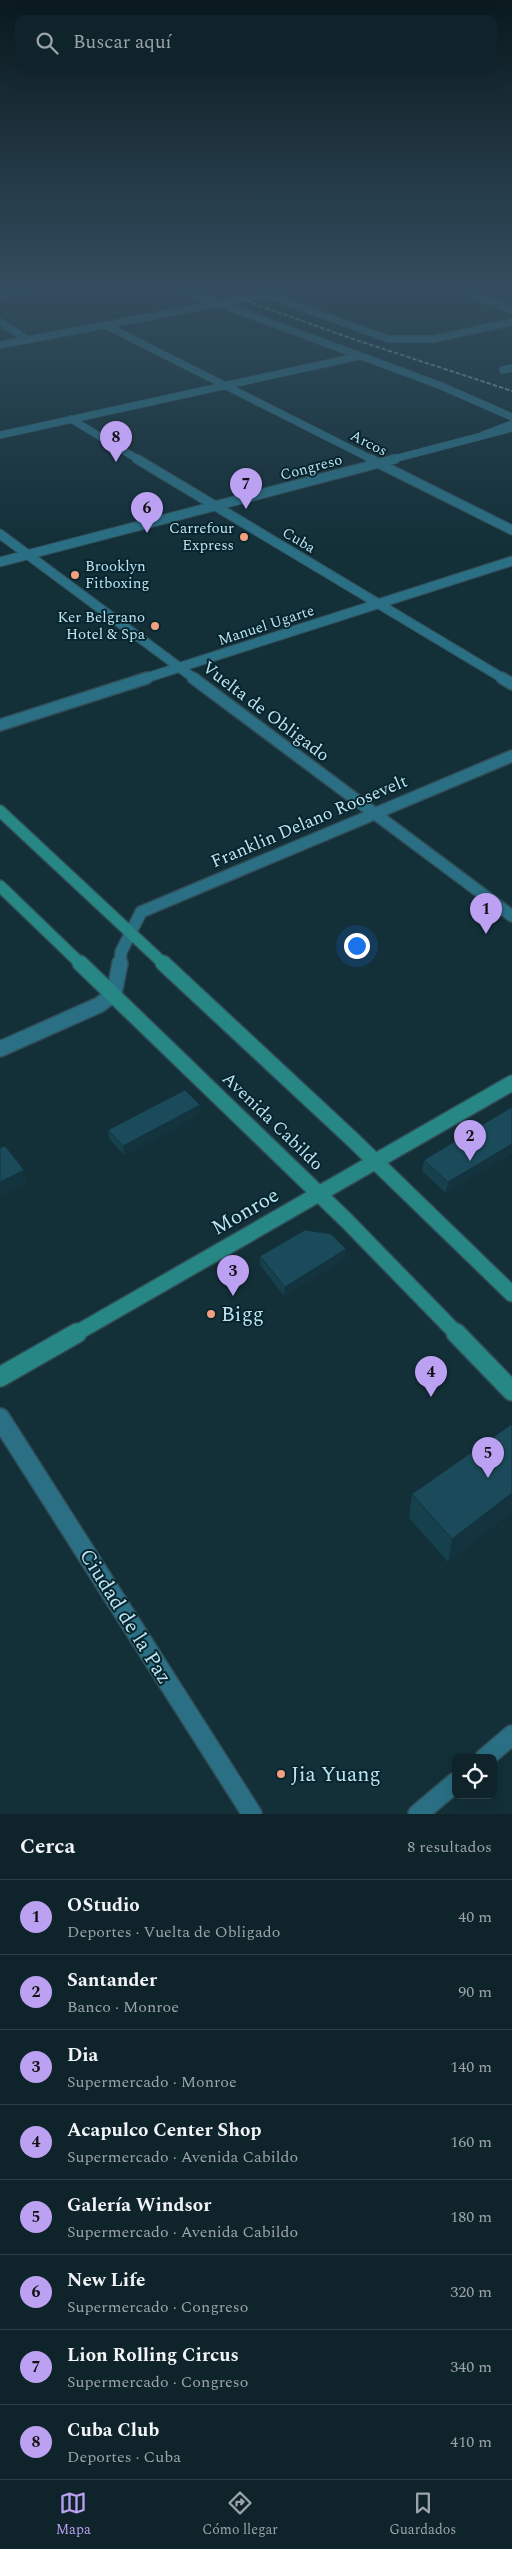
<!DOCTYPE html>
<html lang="es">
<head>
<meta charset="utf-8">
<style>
  :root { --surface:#0e232a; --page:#1c2f36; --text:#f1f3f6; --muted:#9ba4a8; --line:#2e4047; --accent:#bca0f2 }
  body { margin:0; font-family:Spectral,serif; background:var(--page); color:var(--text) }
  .controls { position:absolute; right:15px; bottom:15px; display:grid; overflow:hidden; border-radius:8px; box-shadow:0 5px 20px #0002 }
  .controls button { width:45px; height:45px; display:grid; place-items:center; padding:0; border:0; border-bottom:1px solid var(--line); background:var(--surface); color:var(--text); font:25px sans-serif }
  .you { position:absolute; left:356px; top:945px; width:18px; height:18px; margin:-12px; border:4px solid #fff; border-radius:50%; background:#1a73e8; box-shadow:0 0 0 8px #1a73e833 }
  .badge { display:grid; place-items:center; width:32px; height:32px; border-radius:50%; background:var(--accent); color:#111; font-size:16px; font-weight:700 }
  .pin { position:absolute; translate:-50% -41px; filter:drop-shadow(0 1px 2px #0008) }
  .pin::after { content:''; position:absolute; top:26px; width:18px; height:15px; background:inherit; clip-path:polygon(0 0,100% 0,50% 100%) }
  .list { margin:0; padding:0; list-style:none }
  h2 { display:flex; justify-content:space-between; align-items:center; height:65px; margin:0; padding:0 20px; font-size:21px }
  h2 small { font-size:16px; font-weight:400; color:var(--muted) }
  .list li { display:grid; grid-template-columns:32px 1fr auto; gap:15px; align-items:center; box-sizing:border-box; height:75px; padding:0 20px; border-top:1px solid var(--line) }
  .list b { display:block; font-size:19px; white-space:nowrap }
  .list p { margin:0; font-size:16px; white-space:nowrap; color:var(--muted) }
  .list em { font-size:16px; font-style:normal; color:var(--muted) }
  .icon { flex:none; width:28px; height:28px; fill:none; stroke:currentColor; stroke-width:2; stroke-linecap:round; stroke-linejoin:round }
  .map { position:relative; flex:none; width:512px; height:1814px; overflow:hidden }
  .search { position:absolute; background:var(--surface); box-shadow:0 5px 20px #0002; left:15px; right:15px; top:15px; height:55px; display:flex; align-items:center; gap:12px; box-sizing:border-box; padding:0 18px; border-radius:8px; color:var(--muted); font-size:19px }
  .sheet { height:665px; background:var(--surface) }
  nav { display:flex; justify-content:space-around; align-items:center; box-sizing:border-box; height:70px; border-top:1px solid var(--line); background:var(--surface); font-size:14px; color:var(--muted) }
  nav a { display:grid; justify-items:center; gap:2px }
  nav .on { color:var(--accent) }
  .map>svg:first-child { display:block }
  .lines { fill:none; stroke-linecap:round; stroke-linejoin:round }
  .minor-far4-casing { stroke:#314c56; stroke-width:8 }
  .minor-far3-casing { stroke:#314c56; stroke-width:11 }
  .minor-far2-casing { stroke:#314c56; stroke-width:14 }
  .minor-far1-casing { stroke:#314c56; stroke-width:18 }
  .minor-casing { stroke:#314c56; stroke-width:22 }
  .tertiary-far1-casing { stroke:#314c56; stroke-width:8 }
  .tertiary-casing { stroke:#314c56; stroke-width:11 }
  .secondary-far2-casing { stroke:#314c56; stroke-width:14 }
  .secondary-far1-casing { stroke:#314c56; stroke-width:18 }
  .secondary-casing { stroke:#314c56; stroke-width:22 }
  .minor-far4 { stroke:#2a6f84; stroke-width:7 }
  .minor-far3 { stroke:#2a6f84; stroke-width:9 }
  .minor-far2 { stroke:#2a6f84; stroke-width:11 }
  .minor-far1 { stroke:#2a6f84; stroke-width:15 }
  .minor { stroke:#2a6f84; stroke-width:19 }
  .tertiary-far1 { stroke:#2a6f84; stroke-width:7 }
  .tertiary { stroke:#2a6f84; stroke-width:9 }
  .secondary-far2 { stroke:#278785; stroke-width:11 }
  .secondary-far1 { stroke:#278785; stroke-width:15 }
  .secondary { stroke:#278785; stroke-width:19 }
  .rail { stroke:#7ca1ad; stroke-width:2; stroke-dasharray:4.5 2; stroke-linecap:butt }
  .wall { fill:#17404d }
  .shaded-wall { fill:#13343f }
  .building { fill:#1b4b5a; stroke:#13343f }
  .poi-dot { fill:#f2a080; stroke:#08252e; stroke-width:2 }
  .labels { text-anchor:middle; stroke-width:4; stroke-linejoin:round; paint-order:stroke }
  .far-street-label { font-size:15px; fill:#bbe4f3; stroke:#08252e }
  .far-poi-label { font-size:15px; fill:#bbe4f3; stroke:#08252e; text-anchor:end }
  .street-label { font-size:18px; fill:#bbe4f3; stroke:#08252e }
  .near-street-label { font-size:21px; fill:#bbe4f3; stroke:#08252e }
  .near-poi-label { font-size:21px; fill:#bbe4f3; stroke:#08252e; text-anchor:start }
</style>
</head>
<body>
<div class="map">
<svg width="512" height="1814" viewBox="0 0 512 1814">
  <rect width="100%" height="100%" fill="#132f38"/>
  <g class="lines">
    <defs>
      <path id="minor-far4" d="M 182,290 L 439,385 L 512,417
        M 464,290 L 512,311
        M 0,295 L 25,290
        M 267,295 L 388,339 L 434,339 L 512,322
        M 0,322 L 28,340
        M 107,326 L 373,460
        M 0,345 L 290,290
        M 503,370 L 512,368
        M 71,419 L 139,460
        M 0,435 L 360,356
        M 483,435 L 512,424"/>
      <path id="minor-far3" d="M 137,459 L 504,679
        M 370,459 L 512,530
        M 0,534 L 195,679
        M 143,679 L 512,561"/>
      <path id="minor-far2" d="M 193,678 L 512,916
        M 502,678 L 512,684
        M 0,725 L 147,678
        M 120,964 L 121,952 L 141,912 L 512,756"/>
      <path id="minor-far1" d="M 0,1049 L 99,1005 L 114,994 L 120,963"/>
      <path id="minor" d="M 0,1418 L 252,1814
        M 485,1758 L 512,1735
        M 418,1814 L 456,1782"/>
      <path id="tertiary-far1" d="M 390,460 L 512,428"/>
      <path id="tertiary" d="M 0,562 L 395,459"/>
      <path id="secondary-far2" d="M 0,811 L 164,964
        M 0,886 L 81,964"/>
      <path id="secondary-far1" d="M 80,963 L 347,1221 L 457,1334
        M 163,963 L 352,1139 L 512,1294
        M 75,1334 L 512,1083"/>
      <path id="secondary" d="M 456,1333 L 512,1391
        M 0,1377 L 77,1333"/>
    </defs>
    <use href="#minor-far4" class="minor-far4-casing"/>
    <use href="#minor-far3" class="minor-far3-casing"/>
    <use href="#minor-far2" class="minor-far2-casing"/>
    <use href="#minor-far1" class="minor-far1-casing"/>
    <use href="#minor" class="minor-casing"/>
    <use href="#tertiary-far1" class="tertiary-far1-casing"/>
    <use href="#tertiary" class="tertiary-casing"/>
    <use href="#secondary-far2" class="secondary-far2-casing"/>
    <use href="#secondary-far1" class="secondary-far1-casing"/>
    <use href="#secondary" class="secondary-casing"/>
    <use href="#minor-far4" class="minor-far4"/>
    <use href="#minor-far3" class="minor-far3"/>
    <use href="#minor-far2" class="minor-far2"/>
    <use href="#minor-far1" class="minor-far1"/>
    <use href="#minor" class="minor"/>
    <use href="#tertiary-far1" class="tertiary-far1"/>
    <use href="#tertiary" class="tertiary"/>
    <use href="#secondary-far2" class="secondary-far2"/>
    <use href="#secondary-far1" class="secondary-far1"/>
    <use href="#secondary" class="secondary"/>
    <path class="rail" d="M 216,290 L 353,339 L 512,391"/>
  </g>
  <path class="wall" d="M 512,1107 L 446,1193 L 422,1171 L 424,1160 Z
    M 200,1114 L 124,1155 L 109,1139 L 108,1130 Z
    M 346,1249 L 346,1258 L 284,1296 L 260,1265 L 260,1256 Z
    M 512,1424 L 448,1562 L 409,1518 L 412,1494 Z"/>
  <path class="shaded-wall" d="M 200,1105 L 200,1114 L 124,1155 L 123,1146 Z
    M 512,1144 L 512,1154 L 446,1193 L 448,1182 Z
    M 24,1170 L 26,1183 L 0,1196 L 0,1182 Z
    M 346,1249 L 346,1258 L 284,1296 L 285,1287 Z
    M 512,1493 L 512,1512 L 448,1562 L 452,1539 Z"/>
  <path class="building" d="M 185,1090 L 200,1105 L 123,1146 L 108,1130 Z
    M 512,1107 L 512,1144 L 448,1182 L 424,1160 Z
    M 5,1146 L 24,1170 L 0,1182 L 0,1148 Z
    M 305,1230 L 331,1234 L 346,1249 L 285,1287 L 260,1256 Z
    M 512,1424 L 512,1493 L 452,1539 L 412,1494 Z"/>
  <linearGradient id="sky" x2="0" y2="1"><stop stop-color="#0a1a1f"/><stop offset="0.53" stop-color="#334d5e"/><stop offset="1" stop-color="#334d5e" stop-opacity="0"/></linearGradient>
  <rect width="512" height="544" fill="url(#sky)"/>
  <g class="poi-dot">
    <circle cx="244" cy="537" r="5"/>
    <circle cx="75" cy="575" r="5"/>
    <circle cx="155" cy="626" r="5"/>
    <circle cx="211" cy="1314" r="5"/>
    <circle cx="281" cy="1774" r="5"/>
  </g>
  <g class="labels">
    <g class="far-street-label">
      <text transform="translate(369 443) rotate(27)" y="5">Arcos</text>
      <text transform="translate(311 467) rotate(-15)" y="5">Congreso</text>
      <text transform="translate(299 540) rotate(31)" y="5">Cuba</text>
      <text transform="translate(266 625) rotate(-18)" y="5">Manuel Ugarte</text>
    </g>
    <g class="far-poi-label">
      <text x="234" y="533">Carrefour<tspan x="234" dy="17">Express</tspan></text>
      <text x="85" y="571" text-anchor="start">Brooklyn<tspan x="85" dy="17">Fitboxing</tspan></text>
      <text x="145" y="622">Ker Belgrano<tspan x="145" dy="17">Hotel &amp; Spa</tspan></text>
    </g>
    <g class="street-label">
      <text transform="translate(266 711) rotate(37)" y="6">Vuelta de Obligado</text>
      <text transform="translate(309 821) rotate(-23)" y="6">Franklin Delano Roosevelt</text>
      <text transform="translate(273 1121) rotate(44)" y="6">Avenida Cabildo</text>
    </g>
    <g class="near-street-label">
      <text transform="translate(245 1211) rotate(-30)" y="7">Monroe</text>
      <text transform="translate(126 1616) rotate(58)" y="7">Ciudad de la Paz</text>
    </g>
    <g class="near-poi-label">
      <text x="221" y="1321">Bigg</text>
      <text x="291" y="1781">Jia Yuang</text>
    </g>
  </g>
</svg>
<div class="controls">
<button><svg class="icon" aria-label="locate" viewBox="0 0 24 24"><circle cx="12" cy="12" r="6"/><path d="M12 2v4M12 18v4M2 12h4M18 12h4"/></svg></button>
</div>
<div class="you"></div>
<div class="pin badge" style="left:486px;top:934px">1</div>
<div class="pin badge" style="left:470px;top:1161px">2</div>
<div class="pin badge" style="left:233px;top:1296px">3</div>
<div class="pin badge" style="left:431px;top:1397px">4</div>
<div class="pin badge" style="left:488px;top:1478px">5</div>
<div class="pin badge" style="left:147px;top:533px">6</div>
<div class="pin badge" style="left:246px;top:509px">7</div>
<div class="pin badge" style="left:116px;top:462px">8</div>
<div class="search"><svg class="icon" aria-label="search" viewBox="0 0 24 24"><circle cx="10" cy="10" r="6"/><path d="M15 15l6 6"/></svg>Buscar aquí</div>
</div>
<section class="sheet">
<h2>Cerca<small>8 resultados</small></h2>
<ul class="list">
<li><span class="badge">1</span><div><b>OStudio</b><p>Deportes · Vuelta de Obligado</p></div><em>40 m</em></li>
<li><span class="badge">2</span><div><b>Santander</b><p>Banco · Monroe</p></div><em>90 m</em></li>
<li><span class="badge">3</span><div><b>Dia</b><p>Supermercado · Monroe</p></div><em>140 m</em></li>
<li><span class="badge">4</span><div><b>Acapulco Center Shop</b><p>Supermercado · Avenida Cabildo</p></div><em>160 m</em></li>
<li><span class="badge">5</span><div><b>Galería Windsor</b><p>Supermercado · Avenida Cabildo</p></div><em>180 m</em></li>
<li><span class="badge">6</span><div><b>New Life</b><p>Supermercado · Congreso</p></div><em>320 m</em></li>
<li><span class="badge">7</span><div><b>Lion Rolling Circus</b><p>Supermercado · Congreso</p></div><em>340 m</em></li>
<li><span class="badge">8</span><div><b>Cuba Club</b><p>Deportes · Cuba</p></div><em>410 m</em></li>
</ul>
</section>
<nav>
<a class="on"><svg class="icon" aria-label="map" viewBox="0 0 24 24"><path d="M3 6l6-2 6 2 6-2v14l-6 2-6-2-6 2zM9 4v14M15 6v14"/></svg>Mapa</a>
<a><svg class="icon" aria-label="directions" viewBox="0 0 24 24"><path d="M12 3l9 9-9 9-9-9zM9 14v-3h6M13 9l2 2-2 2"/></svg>Cómo llegar</a>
<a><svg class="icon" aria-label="saved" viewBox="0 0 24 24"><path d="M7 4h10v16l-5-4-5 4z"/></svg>Guardados</a>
</nav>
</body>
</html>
